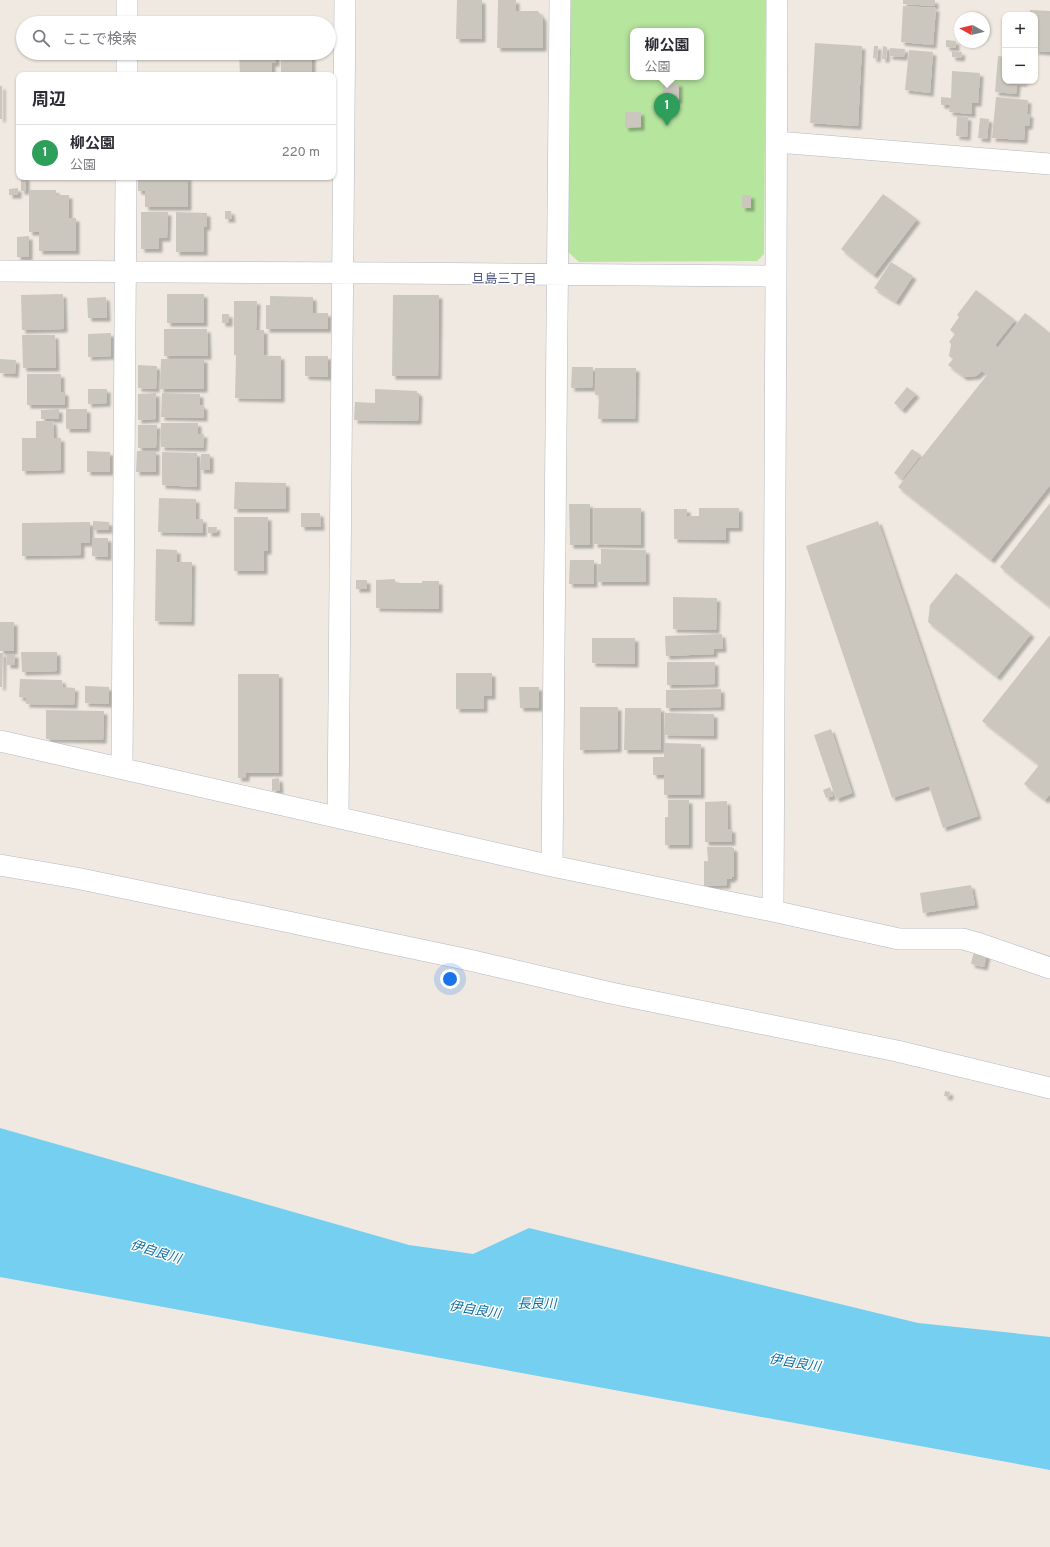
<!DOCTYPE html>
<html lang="ja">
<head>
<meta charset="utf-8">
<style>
  :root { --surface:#fff; --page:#f2f2f3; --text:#2b2b33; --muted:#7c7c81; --line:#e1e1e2; --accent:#ea580c }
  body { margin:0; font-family:Overpass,"Noto Sans JP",sans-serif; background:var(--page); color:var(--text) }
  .controls { position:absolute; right:12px; top:12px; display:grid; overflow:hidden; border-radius:8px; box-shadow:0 1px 3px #0004 }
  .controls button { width:36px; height:36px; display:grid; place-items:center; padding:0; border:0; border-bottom:1px solid var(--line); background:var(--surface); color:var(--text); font:20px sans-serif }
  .compass { position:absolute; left:954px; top:12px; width:36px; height:36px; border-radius:50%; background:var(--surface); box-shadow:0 1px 3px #0004; rotate:278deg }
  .you { position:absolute; left:450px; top:979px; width:14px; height:14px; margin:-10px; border:3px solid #fff; border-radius:50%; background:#1a73e8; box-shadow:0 0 0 6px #1a73e833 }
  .badge { display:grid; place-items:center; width:26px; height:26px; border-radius:50%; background:var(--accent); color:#fff; font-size:13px; font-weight:700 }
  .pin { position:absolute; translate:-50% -33px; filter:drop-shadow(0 1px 2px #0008) }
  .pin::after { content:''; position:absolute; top:21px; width:14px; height:12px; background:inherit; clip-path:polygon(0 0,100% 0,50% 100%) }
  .popup { position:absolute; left:630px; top:28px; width:74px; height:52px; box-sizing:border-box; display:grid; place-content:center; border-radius:8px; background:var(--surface); filter:drop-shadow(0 1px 3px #0005); font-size:13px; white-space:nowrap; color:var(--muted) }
  .popup b { font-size:15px; color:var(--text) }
  .popup::after { content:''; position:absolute; left:50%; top:100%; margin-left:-8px; border:8px solid transparent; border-top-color:var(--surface) }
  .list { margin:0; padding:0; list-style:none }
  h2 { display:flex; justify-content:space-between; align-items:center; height:52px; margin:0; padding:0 16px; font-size:17px }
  h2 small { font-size:13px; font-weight:400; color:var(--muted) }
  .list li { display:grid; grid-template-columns:26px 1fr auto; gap:12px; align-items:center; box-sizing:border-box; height:56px; padding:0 16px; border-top:1px solid var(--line) }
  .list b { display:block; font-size:15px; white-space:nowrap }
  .list p { margin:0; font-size:13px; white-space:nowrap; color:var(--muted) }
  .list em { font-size:13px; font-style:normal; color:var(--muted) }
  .icon { flex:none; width:22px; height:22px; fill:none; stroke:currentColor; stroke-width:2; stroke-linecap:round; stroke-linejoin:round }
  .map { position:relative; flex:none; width:1050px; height:1547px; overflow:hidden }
  .search { position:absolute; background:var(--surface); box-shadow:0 1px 3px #0004; left:16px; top:16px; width:320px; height:44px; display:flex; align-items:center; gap:10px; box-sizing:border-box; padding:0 14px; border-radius:22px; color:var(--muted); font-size:15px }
  .panel { position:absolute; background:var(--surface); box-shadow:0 1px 3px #0004; left:16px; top:72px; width:320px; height:108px; border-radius:8px }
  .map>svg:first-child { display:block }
  .green { fill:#b6e59e; fill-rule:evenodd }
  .water { fill:#75cff0 }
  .building { fill:#cbc7bf; filter:url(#shadow) }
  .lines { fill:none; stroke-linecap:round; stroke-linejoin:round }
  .minor-casing { stroke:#b4b7c1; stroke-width:22 }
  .minor { stroke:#fff; stroke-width:21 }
  .labels { text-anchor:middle; stroke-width:3; stroke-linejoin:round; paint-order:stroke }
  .neighbourhood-label { font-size:13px; fill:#4d5680; stroke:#fff }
  .water-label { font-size:13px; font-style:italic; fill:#0d6fa3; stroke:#fff }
</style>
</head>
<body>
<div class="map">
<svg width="1050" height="1547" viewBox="0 0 1050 1547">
  <defs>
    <filter id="shadow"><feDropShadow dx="3.5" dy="3.5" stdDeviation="1" flood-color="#0004"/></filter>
  </defs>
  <rect width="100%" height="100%" fill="#efe9e1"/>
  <path class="green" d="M 569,0 L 766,0 L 764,254 L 757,261 L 579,262 L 568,252 ZM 633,31 L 701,31 L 701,77 L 633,77 Z"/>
  <path class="water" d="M 0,1128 L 409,1245 L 473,1254 L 529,1228 L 918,1323 L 1050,1337 L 1050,1470 L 0,1277 Z"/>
  <path class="building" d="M 457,0 L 482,0 L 482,39 L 456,39 Z
    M 498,0 L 516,0 L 516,11 L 538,11 L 543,18 L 543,48 L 497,48 Z
    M 903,0 L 935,0 L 935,6 L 903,4 Z
    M 903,6 L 936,8 L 933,45 L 901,42 Z
    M 1030,10 L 1050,11 L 1050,52 L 1035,51 L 1035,15 L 1030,15 Z
    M 946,40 L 956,41 L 956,48 L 946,47 Z
    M 815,43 L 862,46 L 858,126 L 810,123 Z
    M 874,46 L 878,46 L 877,59 L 873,58 Z
    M 883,46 L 887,47 L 886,59 L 882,59 Z
    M 890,48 L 905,49 L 904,57 L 889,56 Z
    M 909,50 L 933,52 L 930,93 L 905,90 Z
    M 952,51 L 962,52 L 961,58 L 952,57 Z
    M 239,53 L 276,53 L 276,63 L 272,63 L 272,75 L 240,75 Z
    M 281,53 L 312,53 L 312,75 L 281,75 Z
    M 998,56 L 1005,57 L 1005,81 L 1024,81 L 1024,83 L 1017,83 L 1016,94 L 995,92 Z
    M 952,71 L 980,73 L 978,103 L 972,103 L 972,114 L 949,112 L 950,105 L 941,105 L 941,97 L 951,98 Z
    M 663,83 L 679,83 L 679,100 L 663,99 Z
    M 0,86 L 2,86 L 2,119 L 0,119 Z
    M 996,97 L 1028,100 L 1027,114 L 1030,114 L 1029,126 L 1025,126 L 1024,140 L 992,138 Z
    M 625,112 L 641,112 L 641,127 L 625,128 Z
    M 957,116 L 968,117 L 967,137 L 956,136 Z
    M 980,118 L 989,119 L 987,139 L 978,138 Z
    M 21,177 L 26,177 L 26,191 L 21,191 Z
    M 138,177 L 188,177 L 188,207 L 145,207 L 145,191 L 138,191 Z
    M 18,188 L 18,195 L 9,195 L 9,189 Z
    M 29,190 L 56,190 L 56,195 L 69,195 L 69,218 L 76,218 L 76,251 L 39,251 L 39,232 L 29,232 Z
    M 883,194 L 917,219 L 874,275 L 841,249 Z
    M 742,195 L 751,195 L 751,208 L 742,208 Z
    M 225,211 L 231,211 L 232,219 L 225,219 Z
    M 141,212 L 168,212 L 167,238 L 159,238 L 159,249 L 141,249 Z
    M 176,212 L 207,213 L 207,227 L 204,227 L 204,252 L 176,252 Z
    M 29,236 L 29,257 L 17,257 L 17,237 Z
    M 891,262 L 913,276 L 896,302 L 874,288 Z
    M 976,290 L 1015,320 L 995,345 L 998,348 L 1025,313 L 1050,333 L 1050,485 L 991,560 L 898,487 L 987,375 L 982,371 L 976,376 L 964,377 L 948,365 L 953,359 L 949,356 L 951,344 L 949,342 L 955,334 L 950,330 L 959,317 L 957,315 Z
    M 63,294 L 64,329 L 22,330 L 21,295 Z
    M 167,294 L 204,294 L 204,323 L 167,323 Z
    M 393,295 L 439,295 L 438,376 L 392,376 Z
    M 270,296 L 313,297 L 313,313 L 328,313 L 328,329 L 266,329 L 266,305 L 270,305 Z
    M 106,297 L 107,318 L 88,318 L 87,298 Z
    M 234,301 L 257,301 L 256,330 L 264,330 L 264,355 L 234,355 Z
    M 222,314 L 229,314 L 229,323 L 222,323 Z
    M 164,329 L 207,329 L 208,356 L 164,356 Z
    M 111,333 L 111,356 L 88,357 L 88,334 Z
    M 22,335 L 55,335 L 56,368 L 23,368 Z
    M 236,355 L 281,356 L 281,399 L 235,398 Z
    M 305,356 L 328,356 L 328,377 L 305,376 Z
    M 0,359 L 16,360 L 15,374 L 0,373 Z
    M 161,359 L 204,359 L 204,389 L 160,389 Z
    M 138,365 L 157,366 L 156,389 L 138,388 Z
    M 572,367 L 593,367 L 592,388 L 571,388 Z
    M 595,368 L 636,368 L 635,419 L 598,419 L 599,395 L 595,395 Z
    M 27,374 L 61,374 L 61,392 L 65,392 L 65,405 L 27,405 Z
    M 907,387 L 916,394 L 902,410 L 894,403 Z
    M 88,389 L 107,389 L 107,403 L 88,404 Z
    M 375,389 L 417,391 L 417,393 L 419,393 L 418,421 L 354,420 L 355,402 L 375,403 Z
    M 156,393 L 156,419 L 138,420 L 138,394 Z
    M 162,393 L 200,394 L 200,405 L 204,406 L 204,418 L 161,417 Z
    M 59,409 L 59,419 L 41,419 L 41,410 Z
    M 66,409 L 87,409 L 87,429 L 66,429 Z
    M 36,421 L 53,421 L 54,438 L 61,438 L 61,470 L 22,471 L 22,438 L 36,438 Z
    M 161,423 L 198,423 L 198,434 L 204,434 L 203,448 L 161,447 Z
    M 138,425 L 157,425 L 156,448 L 138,448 Z
    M 912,449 L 921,455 L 902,479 L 894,473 Z
    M 87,451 L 110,452 L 110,472 L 87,472 Z
    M 137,451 L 156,451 L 156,472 L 136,472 Z
    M 162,452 L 197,453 L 197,487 L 162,485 Z
    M 201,454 L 210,454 L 210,470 L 200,470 Z
    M 235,482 L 286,483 L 286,509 L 234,509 Z
    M 159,498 L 196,499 L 196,519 L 203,519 L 203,533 L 158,532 Z
    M 1050,503 L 1050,607 L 1000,567 Z
    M 569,504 L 590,504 L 590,545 L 570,545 Z
    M 594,508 L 641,508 L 641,545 L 594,544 Z
    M 699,508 L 739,508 L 739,528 L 726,528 L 726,540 L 674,539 L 674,509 L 687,509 L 687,516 L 699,516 Z
    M 301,513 L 320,513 L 321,527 L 301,527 Z
    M 234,517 L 268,517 L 268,551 L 264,551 L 264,571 L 234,571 Z
    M 93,521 L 109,522 L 109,530 L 93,530 Z
    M 878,521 L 978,816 L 943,828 L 929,786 L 892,798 L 806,546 Z
    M 90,522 L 90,543 L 81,543 L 81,555 L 22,556 L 22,523 Z
    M 208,527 L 217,527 L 216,533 L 208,533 Z
    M 92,538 L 108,538 L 108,557 L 92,556 Z
    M 156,549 L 177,550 L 177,562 L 192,562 L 191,622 L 155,621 Z
    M 601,549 L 646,550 L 646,582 L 598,582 L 598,564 L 601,564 Z
    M 570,560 L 594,560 L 594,584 L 569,584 Z
    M 956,573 L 1031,634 L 997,677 L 928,622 L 930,605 Z
    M 395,579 L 395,583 L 422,583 L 422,581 L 439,581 L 439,609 L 376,608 L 376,580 Z
    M 356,580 L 367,580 L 367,589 L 356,589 Z
    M 673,597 L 717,598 L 716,630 L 673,629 Z
    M 0,622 L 14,622 L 14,651 L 0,651 Z
    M 722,634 L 723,649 L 714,649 L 714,654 L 666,656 L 665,636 Z
    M 1050,635 L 1050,794 L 1045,800 L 1024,784 L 1039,765 L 982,721 Z
    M 592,638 L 635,638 L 635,664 L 592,663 Z
    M 21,652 L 57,652 L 57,671 L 22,672 Z
    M 0,653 L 3,653 L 2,687 L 0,687 Z
    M 7,654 L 15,654 L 15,665 L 7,665 Z
    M 667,662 L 715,662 L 715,684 L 667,685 Z
    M 456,673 L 492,673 L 492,696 L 484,696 L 484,709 L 456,709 Z
    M 238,674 L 279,674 L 279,773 L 246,773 L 246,778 L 238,778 Z
    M 20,679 L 62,680 L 63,687 L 75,688 L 74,705 L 26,704 L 26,698 L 19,697 Z
    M 85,686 L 109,687 L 109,704 L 85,703 Z
    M 519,687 L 539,687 L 539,708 L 520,708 Z
    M 721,689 L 721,707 L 666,708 L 666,690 Z
    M 580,707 L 618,707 L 618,749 L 580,750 Z
    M 625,708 L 661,708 L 661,750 L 624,750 Z
    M 46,710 L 104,711 L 103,740 L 46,739 Z
    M 665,713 L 714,714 L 714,736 L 664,735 Z
    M 831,729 L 852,793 L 836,799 L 814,735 Z
    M 664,743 L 701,744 L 701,795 L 664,795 L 664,775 L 653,775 L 653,757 L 664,757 Z
    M 279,778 L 280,790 L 272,791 L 272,779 Z
    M 830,787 L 833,796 L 826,798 L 823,790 Z
    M 668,800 L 689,800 L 689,845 L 665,845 L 665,817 L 668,817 Z
    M 727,801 L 728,829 L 732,829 L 732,842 L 705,842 L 705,802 Z
    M 707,847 L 732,847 L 732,848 L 734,848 L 734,877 L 732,877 L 732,879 L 727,879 L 727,885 L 704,886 L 704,861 L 708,861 Z
    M 971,885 L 975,905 L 923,913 L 920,893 Z
    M 974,951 L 987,954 L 984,967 L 971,964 Z
    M 945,1091 L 950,1092 L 949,1097 L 944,1096 Z"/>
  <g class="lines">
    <defs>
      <path id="minor" d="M 127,23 L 127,0
        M 127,75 L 127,53
        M 777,142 L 1050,164
        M 0,271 C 259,274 517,272 776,276 L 773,911 L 552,866 L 0,741
        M 776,276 L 777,0
        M 122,768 L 126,177
        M 338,817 L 345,0
        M 0,865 L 76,878 L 260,916 L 469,960 L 611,993 L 897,1051 L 1050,1088
        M 552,866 L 560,0
        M 773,911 L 899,939 L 963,939 L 977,943 L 1050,968"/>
    </defs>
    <use href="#minor" class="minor-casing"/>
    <use href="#minor" class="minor"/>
  </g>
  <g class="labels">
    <g class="neighbourhood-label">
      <text x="504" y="283">旦島三丁目</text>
    </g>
    <g class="water-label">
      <text transform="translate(156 1251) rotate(17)" y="5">伊自良川</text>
      <text x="537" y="1308">長良川</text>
      <text transform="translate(475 1309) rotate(9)" y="5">伊自良川</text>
      <text transform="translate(795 1362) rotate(9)" y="5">伊自良川</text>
    </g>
  </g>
</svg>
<div class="controls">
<button>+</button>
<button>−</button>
</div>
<svg class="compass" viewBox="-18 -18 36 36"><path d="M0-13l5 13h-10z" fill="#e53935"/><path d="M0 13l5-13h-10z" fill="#7c7c81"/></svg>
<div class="you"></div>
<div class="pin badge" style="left:667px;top:126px;background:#2e9e5b">1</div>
<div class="popup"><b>柳公園</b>公園</div>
<div class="search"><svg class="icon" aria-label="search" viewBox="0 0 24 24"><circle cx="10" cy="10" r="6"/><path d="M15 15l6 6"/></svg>ここで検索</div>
<section class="panel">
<h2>周辺<small></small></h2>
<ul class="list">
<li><span class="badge" style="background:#2e9e5b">1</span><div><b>柳公園</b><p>公園</p></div><em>220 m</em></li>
</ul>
</section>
</div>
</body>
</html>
